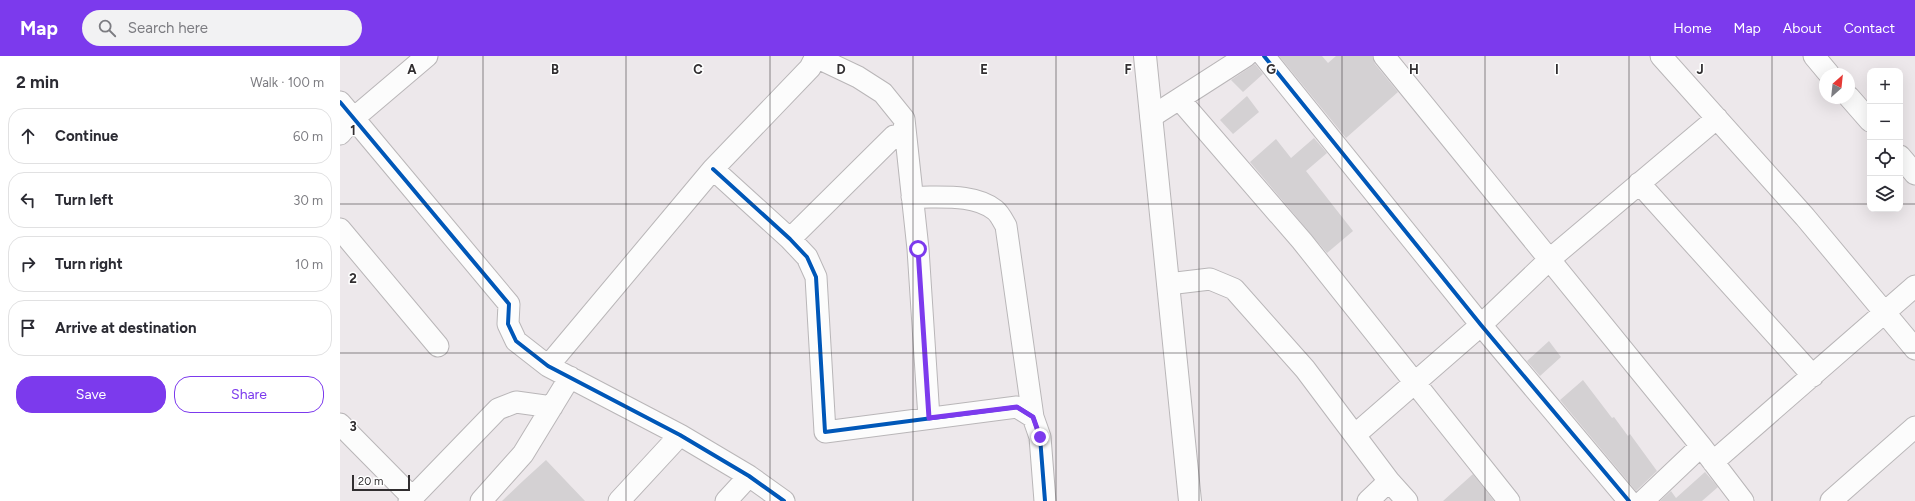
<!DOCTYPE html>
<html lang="en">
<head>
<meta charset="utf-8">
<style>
  :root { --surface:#fff; --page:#f2f2f3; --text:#2b2b33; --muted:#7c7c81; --line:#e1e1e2; --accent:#7c3aed }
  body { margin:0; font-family:Figtree,sans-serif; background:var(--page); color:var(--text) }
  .controls { position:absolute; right:12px; top:12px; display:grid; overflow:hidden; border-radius:8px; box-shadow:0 4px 16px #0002 }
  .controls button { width:36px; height:36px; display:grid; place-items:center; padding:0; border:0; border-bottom:1px solid var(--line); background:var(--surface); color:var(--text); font:20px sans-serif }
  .compass { position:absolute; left:1479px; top:12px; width:36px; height:36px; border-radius:50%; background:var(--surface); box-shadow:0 4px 16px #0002; rotate:27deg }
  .scale { position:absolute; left:12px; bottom:10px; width:58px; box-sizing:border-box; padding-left:4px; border:2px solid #312e30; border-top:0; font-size:11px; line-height:14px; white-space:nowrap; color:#312e30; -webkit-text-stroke:3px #fff; paint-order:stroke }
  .stop { position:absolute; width:12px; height:12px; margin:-9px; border:3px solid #7c3aed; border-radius:50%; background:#fff }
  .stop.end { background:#7c3aed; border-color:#fff; box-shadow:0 1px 4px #0008 }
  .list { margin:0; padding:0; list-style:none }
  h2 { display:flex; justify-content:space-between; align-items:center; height:52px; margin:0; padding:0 16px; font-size:17px }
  h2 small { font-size:13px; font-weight:400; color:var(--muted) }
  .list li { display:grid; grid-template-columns:26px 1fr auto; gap:12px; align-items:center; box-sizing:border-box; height:56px; margin:0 8px 8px; padding:0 8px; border:1px solid var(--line); border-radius:16px }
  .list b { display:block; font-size:15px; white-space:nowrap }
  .list em { font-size:13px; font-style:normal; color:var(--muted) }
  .actions { display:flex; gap:8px; padding:12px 16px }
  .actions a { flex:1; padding:9px 0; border:1px solid var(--accent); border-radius:16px; text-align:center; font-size:14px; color:var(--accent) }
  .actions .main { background:var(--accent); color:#fff }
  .icon { flex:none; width:22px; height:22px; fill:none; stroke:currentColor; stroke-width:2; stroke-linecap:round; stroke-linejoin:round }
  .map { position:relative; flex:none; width:1575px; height:445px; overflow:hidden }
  header { display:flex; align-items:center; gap:24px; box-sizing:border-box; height:56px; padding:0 20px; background:var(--accent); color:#fff }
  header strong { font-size:19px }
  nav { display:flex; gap:22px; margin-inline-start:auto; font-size:14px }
  .search { width:280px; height:36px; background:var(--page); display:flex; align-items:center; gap:10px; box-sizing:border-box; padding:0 14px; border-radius:22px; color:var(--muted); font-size:15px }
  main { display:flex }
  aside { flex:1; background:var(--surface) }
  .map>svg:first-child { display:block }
  .building { fill:#d4d1d3 }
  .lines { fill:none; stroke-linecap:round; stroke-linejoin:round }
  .minor-casing { stroke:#b9b6b8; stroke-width:23 }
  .major-casing { stroke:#b9b6b8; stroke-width:24 }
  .minor { stroke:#fcfcfc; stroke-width:21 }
  .major { stroke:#fcfcfc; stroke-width:22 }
  .cycleway-casing { stroke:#fff; stroke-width:6 }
  .cycleway { stroke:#0057b8; stroke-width:4 }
  .route { stroke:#7c3aed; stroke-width:5 }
  .grid { fill:none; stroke:#312e30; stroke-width:1; stroke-opacity:0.55 }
  .grid-label { font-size:13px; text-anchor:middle; font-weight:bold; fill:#312e30; stroke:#fff; stroke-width:3; stroke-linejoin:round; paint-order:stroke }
</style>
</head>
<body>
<header>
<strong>Map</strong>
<div class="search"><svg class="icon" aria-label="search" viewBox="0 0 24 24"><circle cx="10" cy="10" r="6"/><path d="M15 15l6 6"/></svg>Search here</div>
<nav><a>Home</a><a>Map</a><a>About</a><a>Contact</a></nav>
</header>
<main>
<aside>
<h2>2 min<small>Walk · 100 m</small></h2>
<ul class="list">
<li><svg class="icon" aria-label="ahead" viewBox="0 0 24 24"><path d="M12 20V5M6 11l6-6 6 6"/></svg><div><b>Continue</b></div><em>60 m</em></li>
<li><svg class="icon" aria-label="left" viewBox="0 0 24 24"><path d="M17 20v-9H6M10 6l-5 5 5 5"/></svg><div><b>Turn left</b></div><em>30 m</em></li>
<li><svg class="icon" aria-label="right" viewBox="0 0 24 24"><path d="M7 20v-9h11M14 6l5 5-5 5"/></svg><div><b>Turn right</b></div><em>10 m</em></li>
<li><svg class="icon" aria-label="arrive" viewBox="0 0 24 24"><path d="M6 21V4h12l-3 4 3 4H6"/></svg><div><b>Arrive at destination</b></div></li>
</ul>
<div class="actions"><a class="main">Save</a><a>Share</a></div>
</aside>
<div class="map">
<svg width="1575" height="445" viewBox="0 0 1575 445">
  <rect width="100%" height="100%" fill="#ede8eb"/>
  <path class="building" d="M 939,0 L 982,0 L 988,7 L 996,0 L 1032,0 L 1035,8 L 1058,36 L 1006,82 Z
    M 915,8 L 923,18 L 903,36 L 891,24 Z
    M 907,40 L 919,56 L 893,78 L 880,64 Z
    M 974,82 L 987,97 L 966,115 L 1013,175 L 987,197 L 910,106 L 936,83 L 951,102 Z
    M 1209,285 L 1221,301 L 1200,320 L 1187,305 Z
    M 1243,324 L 1272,362 L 1274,361 L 1288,380 L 1290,378 L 1317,415 L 1296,435 L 1220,344 Z
    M 206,404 L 245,445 L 162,445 L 184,424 Z
    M 1365,416 L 1378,431 L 1362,445 L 1320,445 L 1331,435 L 1336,442 Z
    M 1133,418 L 1154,445 L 1103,445 Z"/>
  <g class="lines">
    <defs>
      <path id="minor" d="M 924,0 L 1141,269 L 1289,445
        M 1044,0 L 1361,390 L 1403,445
        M 1321,0 L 1465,161 L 1575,293
        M 1474,0 L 1489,18
        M 476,1 L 518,21 L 543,37 L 564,63 L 578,193 L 589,362
        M 1509,41 L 1530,65
        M 840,44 L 962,185 L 1169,445
        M 0,46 L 169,248 L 168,268 L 176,285 L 208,310 L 340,379 L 409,420 L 444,445
        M 811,61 L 906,0
        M 0,78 L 14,62 L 87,0
        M 1560,100 L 1575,118
        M 373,113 L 450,183 L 467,201 L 476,221 L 485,376 L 677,351 L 693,361 L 700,381 L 705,445
        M 1299,127 L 1473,320
        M 572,141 C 599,142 633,137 655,154 C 660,158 663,165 666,170 L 693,361
        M 0,173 L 98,290
        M 450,183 L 554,80
        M 828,228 L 870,223 L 894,233 L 965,313 L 1049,425 L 1067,445
        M 208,310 L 373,113 L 470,12 L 476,0
        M 0,368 L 72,441
        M 1016,378 L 1141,269 L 1210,203 L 1377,62
        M 1373,406 L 1575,230
        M 69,445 L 158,353 L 176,346 L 212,351
        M 141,445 L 183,398 L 230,321
        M 279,445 L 340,379
        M 386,445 L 409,420
        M 1028,445 L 1049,425
        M 1303,445 L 1361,390
        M 1491,445 L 1575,371"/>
      <path id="major" d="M 805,0 L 850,445"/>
    </defs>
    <use href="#minor" class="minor-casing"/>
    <use href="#major" class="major-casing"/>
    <use href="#minor" class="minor"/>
    <use href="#major" class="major"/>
    <defs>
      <path id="cycleway" d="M 924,0 L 1141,269 L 1289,445
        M 0,46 L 169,248 L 168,268 L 176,285 L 208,310 L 340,379 L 409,420 L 444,445
        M 373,113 L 450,183 L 467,201 L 476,221 L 485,376 L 677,351 L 693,361 L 700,381 L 705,445"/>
    </defs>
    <use href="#cycleway" class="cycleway-casing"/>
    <use href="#cycleway" class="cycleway"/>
  </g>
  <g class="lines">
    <path class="route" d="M 578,193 L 589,362 L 677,351 L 693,361 L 700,381"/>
  </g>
  <path class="grid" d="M 143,0 L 143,445M 286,0 L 286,445M 430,0 L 430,445M 573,0 L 573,445M 716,0 L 716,445M 859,0 L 859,445M 1002,0 L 1002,445M 1145,0 L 1145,445M 1289,0 L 1289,445M 1432,0 L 1432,445M 0,148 L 1530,148M 1560,148 L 1575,148M 0,297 L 1575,297"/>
  <g class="grid-label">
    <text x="72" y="18">A</text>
    <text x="215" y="18">B</text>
    <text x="358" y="18">C</text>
    <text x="501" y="18">D</text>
    <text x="644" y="18">E</text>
    <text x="788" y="18">F</text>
    <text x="931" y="18">G</text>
    <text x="1074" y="18">H</text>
    <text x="1217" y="18">I</text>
    <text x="1360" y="18">J</text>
    <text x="13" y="79">1</text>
    <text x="13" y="227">2</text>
    <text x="13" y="375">3</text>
  </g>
</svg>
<div class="controls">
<button>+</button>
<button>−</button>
<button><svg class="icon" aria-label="locate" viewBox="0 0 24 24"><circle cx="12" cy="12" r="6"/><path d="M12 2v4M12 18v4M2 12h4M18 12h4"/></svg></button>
<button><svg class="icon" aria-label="layers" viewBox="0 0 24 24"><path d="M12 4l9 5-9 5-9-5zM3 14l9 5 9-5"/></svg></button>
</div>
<svg class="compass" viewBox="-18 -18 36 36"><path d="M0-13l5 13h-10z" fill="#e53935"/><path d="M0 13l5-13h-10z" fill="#7c7c81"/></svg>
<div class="scale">20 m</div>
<div class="stop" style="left:578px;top:193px"></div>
<div class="stop end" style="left:700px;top:381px"></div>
</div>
</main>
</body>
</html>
